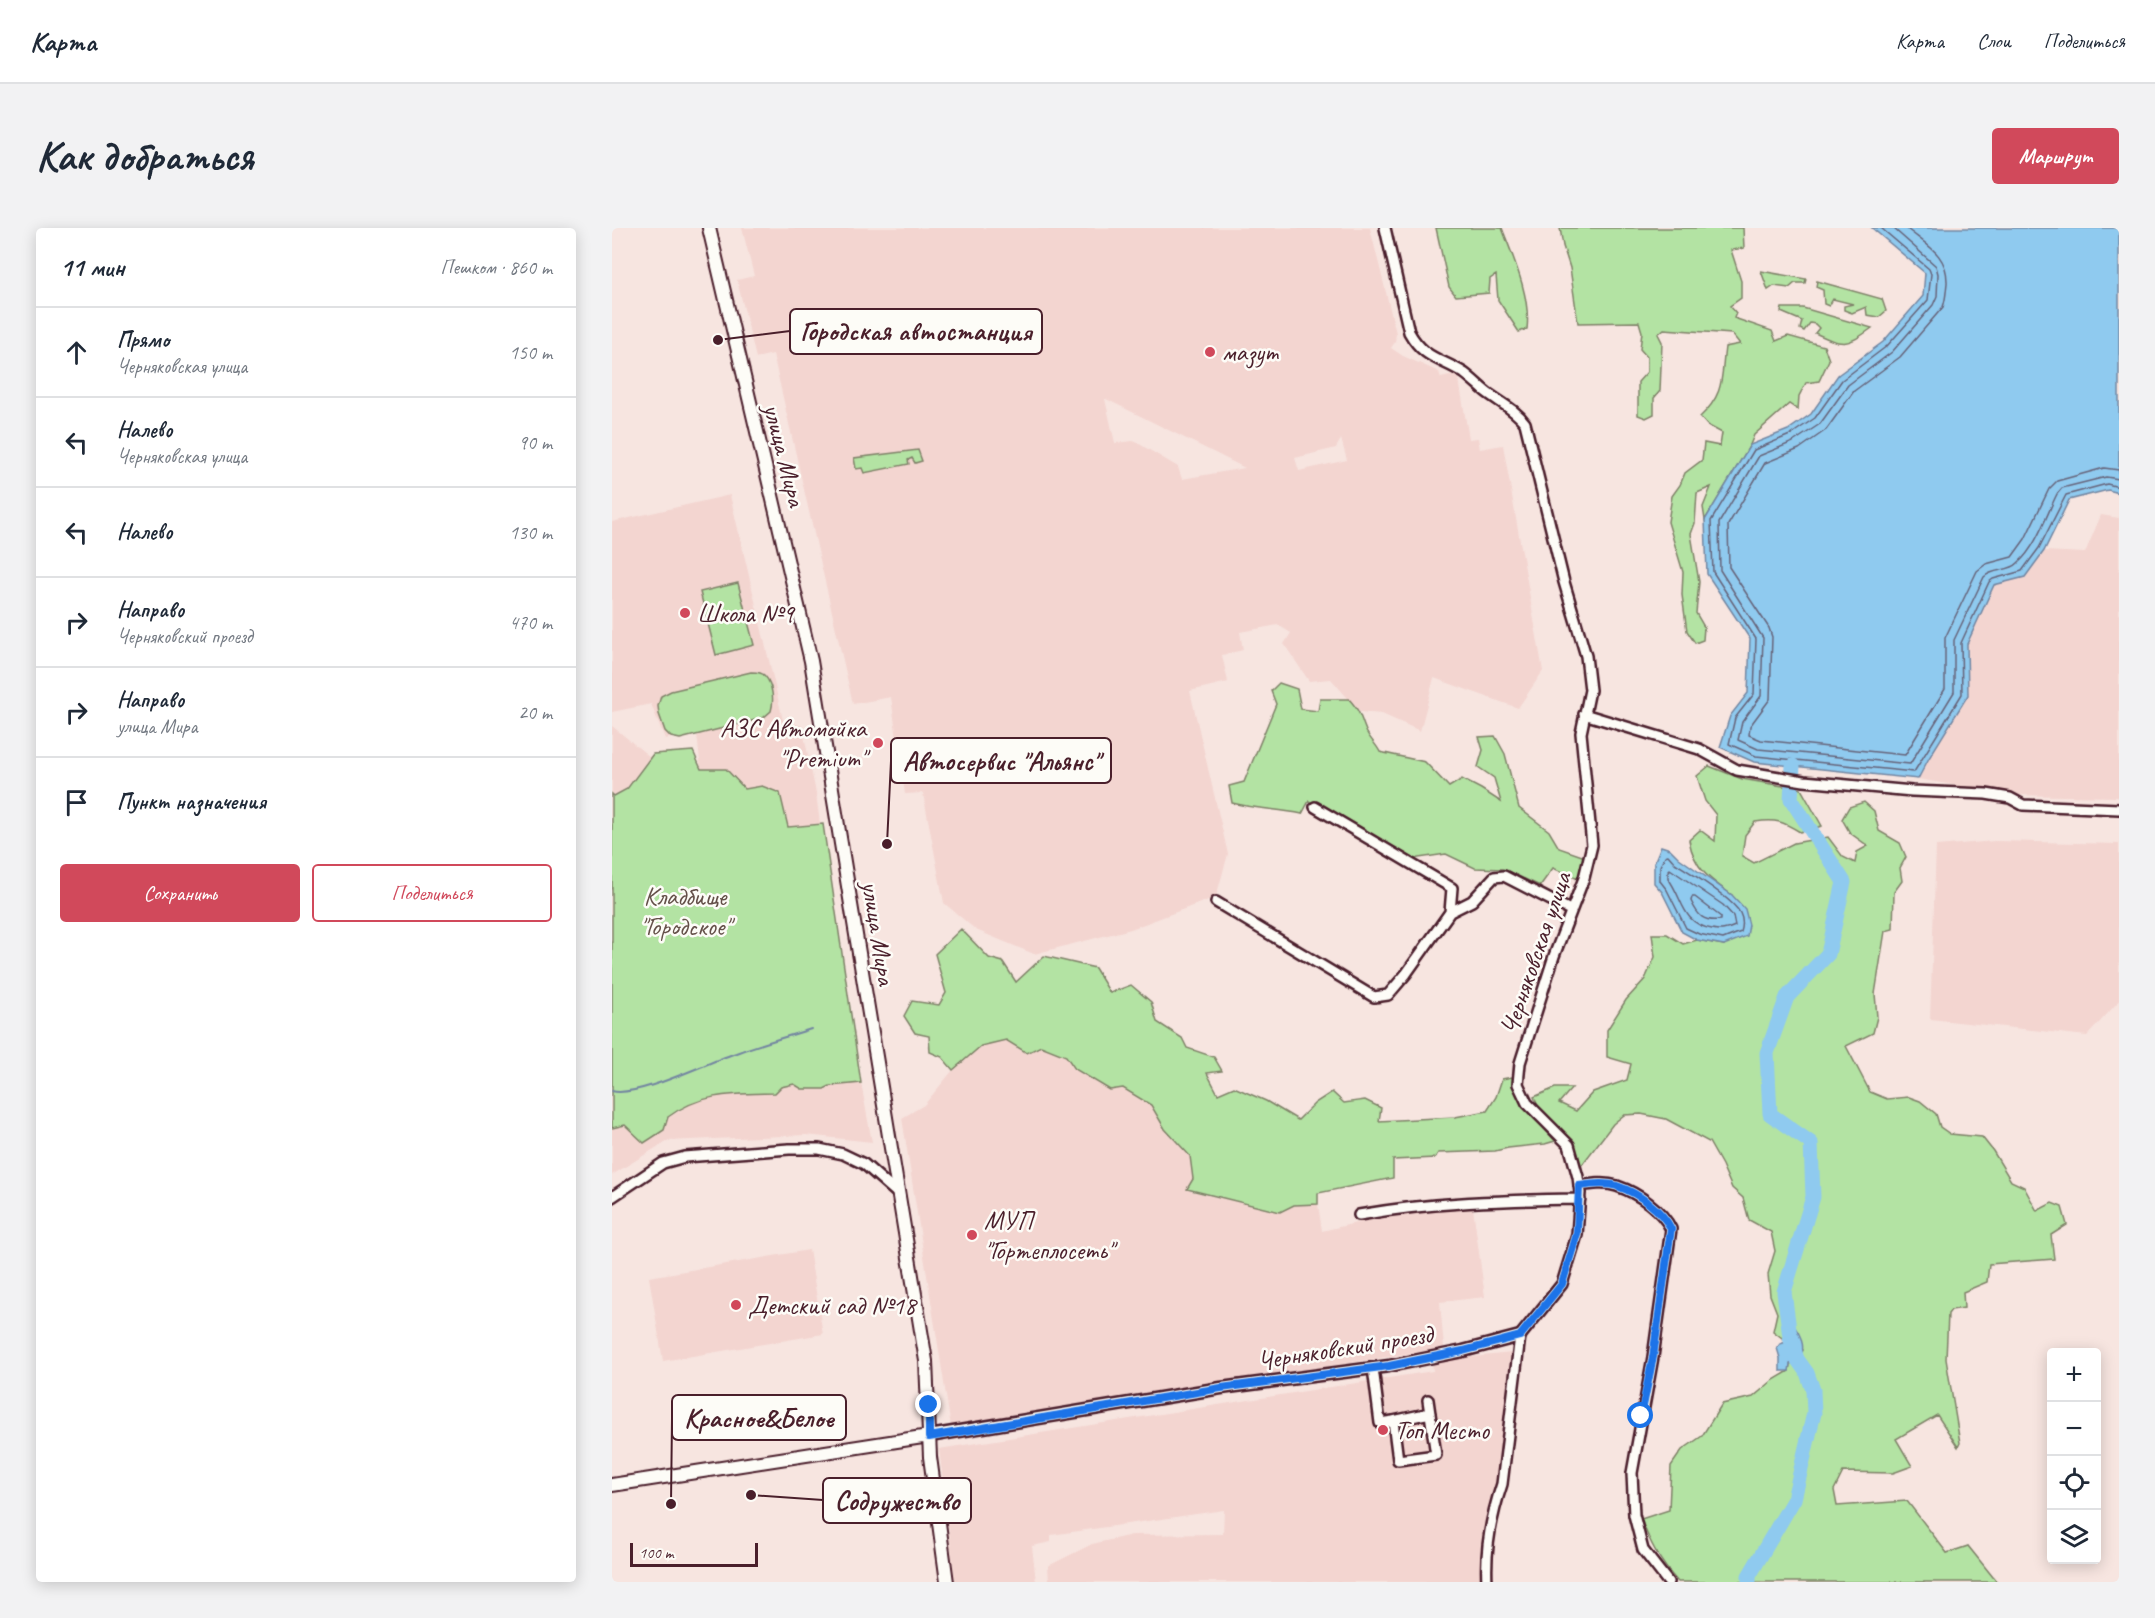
<!DOCTYPE html>
<html lang="ru">
<head>
<meta charset="utf-8">
<style>
  :root { --surface:#fff; --page:#f2f2f3; --text:#1f2937; --muted:#747a83; --line:#e0e1e3; --accent:#d1495b }
  body { margin:0; font-family:Caveat,sans-serif; background:var(--page); color:var(--text) }
  .controls { position:absolute; right:18px; bottom:18px; display:grid; overflow:hidden; border-radius:6px; box-shadow:0 3px 15px #0003 }
  .controls button { width:54px; height:54px; display:grid; place-items:center; padding:0; border:0; border-bottom:2px solid var(--line); background:var(--surface); color:var(--text); font:30px sans-serif }
  .scale { position:absolute; left:18px; bottom:15px; width:128px; box-sizing:border-box; padding-left:6px; border:3px solid #4a1f2b; border-top:0; font-size:16px; line-height:21px; white-space:nowrap; color:#4a1f2b; -webkit-text-stroke:4px #fdfcf7; paint-order:stroke }
  .stop { position:absolute; width:18px; height:18px; margin:-14px; border:4px solid #1a73e8; border-radius:50%; background:#fff }
  .stop.end { background:#1a73e8; border-color:#fff; box-shadow:0 2px 6px #0008 }
  .list { margin:0; padding:0; list-style:none }
  h2 { display:flex; justify-content:space-between; align-items:center; height:78px; margin:0; padding:0 24px; font-size:26px }
  h2 small { font-size:20px; font-weight:400; color:var(--muted) }
  .list li { display:grid; grid-template-columns:39px 1fr auto; gap:18px; align-items:center; box-sizing:border-box; height:90px; padding:0 24px; border-top:2px solid var(--line) }
  .list b { display:block; font-size:22px; white-space:nowrap }
  .list p { margin:0; font-size:20px; white-space:nowrap; color:var(--muted) }
  .list em { font-size:20px; font-style:normal; color:var(--muted) }
  .actions { display:flex; gap:12px; padding:18px 24px }
  .actions a { flex:1; padding:14px 0; border:2px solid var(--accent); border-radius:6px; text-align:center; font-size:21px; color:var(--accent) }
  .actions .main { background:var(--accent); color:#fff }
  .icon { flex:none; width:33px; height:33px; fill:none; stroke:currentColor; stroke-width:2; stroke-linecap:round; stroke-linejoin:round }
  .map { position:relative; flex:none; width:1507px; height:1354px; overflow:hidden; border-radius:6px }
  header { display:flex; align-items:center; gap:36px; box-sizing:border-box; height:84px; padding:0 30px; background:var(--surface); border-bottom:2px solid var(--line) }
  header strong { font-size:28px }
  nav { display:flex; gap:33px; margin-inline-start:auto; font-size:21px }
  .intro { display:flex; align-items:center; justify-content:space-between; box-sizing:border-box; height:144px; padding:0 36px }
  h1 { margin:0; font-size:42px }
  .button { padding:15px 27px; border-radius:6px; background:var(--accent); color:#fff; font-size:21px; font-weight:700 }
  main { display:flex; gap:36px; padding:0 36px }
  aside { flex:1; background:var(--surface); border-radius:6px; box-shadow:0 3px 15px #0003 }
  .map>svg:first-child { display:block }
  .built { fill:#f3d5d0; fill-rule:evenodd }
  .green { fill:#b3e3a3; stroke:#7e8167; stroke-width:1.5 }
  .water { fill:#8fcaef; stroke:#7386a1; stroke-width:1.5 }
  .lines { fill:none; stroke-linecap:round; stroke-linejoin:round }
  .shore { stroke:#666379; stroke-width:1.5 }
  .stream { stroke:#7386a1; stroke-width:2 }
  .river { stroke:#8fcaef; stroke-width:15 }
  .minor-casing { stroke:#4a1f2b; stroke-width:14 }
  .tertiary-casing { stroke:#4a1f2b; stroke-width:15 }
  .secondary-casing { stroke:#4a1f2b; stroke-width:16 }
  .minor { stroke:#fdfcf7; stroke-width:9 }
  .tertiary { stroke:#fdfcf7; stroke-width:10 }
  .secondary { stroke:#fdfcf7; stroke-width:12 }
  .route { stroke:#1a73e8; stroke-width:8 }
  .poi-dot { fill:#d1495b; stroke:#fdfcf7; stroke-width:2 }
  .labels { text-anchor:middle; stroke-width:5; stroke-linejoin:round; paint-order:stroke }
  .poi-label { font-size:26px; fill:#4a1f2b; stroke:#fdfcf7; text-anchor:start }
  .street-label { font-size:26px; fill:#4a1f2b; stroke:#fdfcf7 }
  .park-label { font-size:26px; fill:#645049; stroke:#fdfcf7 }
  .leader { fill:none; stroke:#4a1f2b; stroke-width:2 }
  .callout-dot { fill:#4a1f2b; stroke:#fdfcf7; stroke-width:2 }
  .callout { fill:#fdfcf7; stroke:#4a1f2b; stroke-width:2 }
  .callout-label { font-size:27px; text-anchor:middle; font-weight:bold; fill:#4a1f2b }
</style>
</head>
<body>
<header>
<strong>Карта</strong>
<nav><a>Карта</a><a>Слои</a><a>Поделиться</a></nav>
</header>
<div class="intro"><h1>Как добраться</h1><a class="button">Маршрут</a></div>
<main>
<aside>
<h2>11 мин<small>Пешком · 860 m</small></h2>
<ul class="list">
<li><svg class="icon" aria-label="ahead" viewBox="0 0 24 24"><path d="M12 20V5M6 11l6-6 6 6"/></svg><div><b>Прямо</b><p>Черняковская улица</p></div><em>150 m</em></li>
<li><svg class="icon" aria-label="left" viewBox="0 0 24 24"><path d="M17 20v-9H6M10 6l-5 5 5 5"/></svg><div><b>Налево</b><p>Черняковская улица</p></div><em>90 m</em></li>
<li><svg class="icon" aria-label="left" viewBox="0 0 24 24"><path d="M17 20v-9H6M10 6l-5 5 5 5"/></svg><div><b>Налево</b></div><em>130 m</em></li>
<li><svg class="icon" aria-label="right" viewBox="0 0 24 24"><path d="M7 20v-9h11M14 6l5 5-5 5"/></svg><div><b>Направо</b><p>Черняковский проезд</p></div><em>470 m</em></li>
<li><svg class="icon" aria-label="right" viewBox="0 0 24 24"><path d="M7 20v-9h11M14 6l5 5-5 5"/></svg><div><b>Направо</b><p>улица Мира</p></div><em>20 m</em></li>
<li><svg class="icon" aria-label="arrive" viewBox="0 0 24 24"><path d="M6 21V4h12l-3 4 3 4H6"/></svg><div><b>Пункт назначения</b></div></li>
</ul>
<div class="actions"><a class="main">Сохранить</a><a>Поделиться</a></div>
</aside>
<div class="map">
<svg width="1507" height="1354" viewBox="0 0 1507 1354">
  <rect width="100%" height="100%" fill="#f7e5e0"/>
  <filter id="ink" filterUnits="userSpaceOnUse"><feTurbulence type="fractalNoise" baseFrequency=".0167" numOctaves="2"/><feDisplacementMap in="SourceGraphic" scale="12" xChannelSelector="R" yChannelSelector="G"/><feConvolveMatrix kernelMatrix="1 2 1 2 8 2 1 2 1" color-interpolation-filters="sRGB"/></filter>
  <g filter="url(#ink)">
    <path class="built" d="M 130,0 L 758,0 L 784,105 L 783,114 L 779,120 L 791,128 L 827,144 L 829,150 L 846,146 L 857,211 L 866,210 L 868,221 L 891,217 L 931,443 L 906,480 L 822,450 L 808,503 L 770,486 L 748,484 L 719,451 L 697,453 L 672,416 L 679,405 L 666,397 L 628,404 L 631,422 L 610,427 L 616,454 L 578,463 L 616,626 L 604,669 L 519,701 L 422,726 L 364,702 L 332,675 L 311,565 L 293,566 L 279,469 L 241,476 L 161,126 L 144,130 L 125,52 L 142,48 ZM 493,171 L 494,171 L 633,240 L 570,251 L 566,239 L 524,214 L 521,213 L 503,215 ZM 729,211 L 735,232 L 687,243 L 683,230 L 724,220 Z
      M 118,267 L 171,492 L 190,498 L 204,565 L 208,596 L 175,599 L 150,558 L 133,561 L 114,541 L 89,542 L 85,506 L 53,511 L 39,476 L 0,484 L 0,294 Z
      M 1489,287 L 1507,290 L 1507,569 L 1401,567 L 1306,551 L 1317,530 L 1356,467 L 1355,416 L 1382,357 L 1413,349 L 1432,323 L 1473,325 Z
      M 0,498 L 38,529 L 15,561 L 2,568 L 0,566 Z
      M 1383,613 L 1507,616 L 1507,773 L 1475,808 L 1318,791 L 1324,618 Z
      M 394,812 L 415,825 L 429,818 L 454,828 L 463,841 L 481,852 L 498,862 L 511,860 L 539,877 L 553,901 L 578,928 L 581,951 L 576,962 L 668,984 L 682,977 L 706,976 L 710,1003 L 791,984 L 861,980 L 873,1069 L 828,1074 L 832,1120 L 339,1199 L 290,890 L 312,877 L 341,842 L 369,818 Z
      M 249,855 L 260,914 L 194,907 L 55,913 L 0,947 L 0,900 L 13,897 L 32,915 L 52,902 L 56,890 L 85,872 L 110,867 L 163,865 L 169,859 L 182,856 L 191,861 Z
      M 197,1022 L 211,1106 L 51,1133 L 37,1049 Z
      M 900,1125 L 883,1262 L 868,1354 L 437,1354 L 436,1338 L 480,1316 L 520,1307 L 611,1306 L 612,1282 L 439,1307 L 439,1314 L 420,1318 L 424,1354 L 343,1354 L 327,1221 L 821,1143 L 820,1133 Z"/>
    <path class="green" d="M 824,0 L 890,0 C 901,29 919,69 915,101 L 907,104 L 886,72 L 884,47 L 878,51 L 877,65 L 844,68 L 837,59 Z
      M 948,0 L 1131,0 L 1132,20 L 1119,22 L 1129,53 L 1129,70 L 1118,78 L 1124,85 L 1122,90 L 1160,103 L 1164,113 L 1176,108 L 1212,118 L 1217,132 L 1207,153 L 1194,155 L 1187,168 L 1186,182 L 1177,176 L 1142,207 L 1138,217 L 1093,292 L 1091,279 L 1099,259 L 1085,265 L 1083,295 L 1079,306 L 1087,354 L 1084,385 L 1092,399 L 1091,412 L 1083,415 L 1075,403 L 1070,367 L 1071,344 L 1056,294 L 1060,268 L 1068,257 L 1073,245 L 1090,232 L 1092,215 L 1108,218 L 1110,205 L 1095,197 L 1088,189 C 1113,166 1109,150 1113,119 L 1128,116 L 1120,106 L 1052,101 L 1046,106 L 1050,114 L 1048,163 L 1042,170 L 1042,186 L 1034,190 L 1026,187 L 1026,154 L 1035,144 L 1035,129 L 1028,121 L 1030,104 L 1027,94 L 966,95 L 958,40 L 951,18 Z
      M 1149,43 L 1194,51 L 1193,55 L 1183,55 L 1177,60 L 1162,58 L 1156,62 Z
      M 1205,53 L 1270,71 L 1274,83 L 1267,89 L 1255,87 L 1254,79 L 1240,85 L 1232,82 L 1232,78 L 1241,76 L 1221,71 L 1217,78 L 1212,76 L 1211,62 L 1204,59 Z
      M 1170,80 L 1191,80 L 1260,100 C 1234,119 1231,118 1203,105 L 1207,100 L 1203,96 L 1198,95 L 1192,103 L 1188,101 L 1190,93 L 1169,84 Z
      M 306,222 L 310,233 L 303,235 L 300,230 L 296,232 L 297,236 L 252,245 L 250,240 L 244,241 L 242,230 Z
      M 126,355 L 142,417 L 104,427 L 88,364 Z
      M 139,444 C 143,444 150,444 153,448 C 161,457 162,473 159,483 L 151,490 L 68,511 L 59,509 L 53,503 L 47,486 L 46,478 L 49,468 L 59,463 Z
      M 667,455 L 685,461 L 689,481 L 706,483 L 708,471 L 737,471 C 750,486 747,487 754,503 C 757,510 764,516 768,524 L 813,534 L 837,559 L 850,551 L 869,561 L 889,574 L 882,550 L 866,539 L 871,522 L 867,509 L 883,508 L 893,526 L 907,580 L 937,603 L 947,620 L 973,629 L 966,651 L 941,640 L 928,658 L 891,641 L 863,640 L 834,626 L 800,631 L 697,573 L 690,586 C 667,581 643,581 620,575 L 617,558 L 632,554 L 664,476 L 659,463 Z
      M 81,523 L 89,541 L 114,541 L 133,561 L 150,558 L 168,565 L 176,599 L 211,596 L 249,855 L 218,858 L 212,861 L 190,861 L 182,856 L 169,859 L 163,865 C 123,866 90,864 56,889 L 52,902 L 32,915 L 13,897 L 0,900 L 0,566 L 2,568 L 15,561 L 41,526 Z
      M 1097,538 L 1130,551 L 1189,561 L 1210,598 L 1188,604 C 1170,593 1164,591 1143,594 L 1133,607 L 1130,628 L 1142,635 L 1182,615 L 1216,609 L 1231,629 L 1243,635 L 1245,624 L 1256,618 L 1238,605 L 1230,591 L 1237,579 L 1252,574 L 1262,583 L 1267,603 L 1288,615 L 1294,629 L 1288,640 L 1290,653 L 1282,664 L 1281,701 L 1273,703 L 1263,766 L 1265,789 L 1261,805 L 1234,818 L 1258,864 L 1275,871 L 1297,869 L 1308,873 L 1324,886 L 1328,899 L 1338,906 L 1370,909 L 1381,923 L 1399,953 L 1412,959 L 1425,983 L 1440,975 L 1450,979 L 1455,997 L 1439,1007 L 1442,1031 L 1377,1036 L 1375,1054 L 1351,1064 L 1352,1080 L 1339,1082 L 1336,1086 L 1334,1131 L 1348,1215 L 1346,1219 L 1325,1187 L 1284,1211 L 1300,1238 L 1281,1245 L 1231,1244 L 1222,1262 L 1225,1278 L 1295,1273 L 1335,1325 L 1356,1318 L 1385,1354 L 1066,1354 C 1048,1334 1038,1315 1029,1291 L 1057,1282 L 1059,1238 L 1070,1222 L 1090,1208 L 1110,1176 L 1141,1169 L 1160,1153 L 1177,1143 L 1178,1136 L 1188,1130 L 1191,1122 L 1182,1112 L 1174,1113 L 1161,1103 L 1165,1085 L 1158,1067 L 1156,1046 L 1163,1023 L 1159,1004 L 1137,992 L 1131,970 L 1120,960 L 1110,937 L 1097,914 L 1054,891 L 1029,886 L 1012,887 L 1001,896 L 969,938 L 960,914 L 926,878 L 922,869 L 943,860 L 960,860 L 947,875 L 964,883 L 981,864 L 1015,852 L 1019,836 L 995,829 L 995,802 L 1014,772 L 1033,751 L 1043,729 L 1040,706 L 1055,706 L 1071,716 L 1085,712 L 1112,717 L 1120,667 C 1097,651 1082,640 1077,612 L 1088,602 L 1103,613 L 1104,587 L 1093,573 L 1085,548 Z
      M 349,701 L 377,730 L 391,734 L 404,754 L 432,728 L 483,740 L 498,765 L 519,757 L 539,774 L 545,794 L 570,810 L 575,820 L 602,829 L 610,843 L 595,845 L 606,866 L 622,859 L 654,873 L 686,892 L 703,875 L 720,864 L 732,875 L 753,872 L 769,880 L 767,893 L 843,889 L 875,883 L 884,869 L 890,851 L 900,849 L 908,873 L 943,913 L 933,916 L 896,920 L 883,923 L 826,925 L 823,930 L 781,932 L 781,950 L 706,965 L 706,976 L 682,977 L 668,984 L 575,961 L 581,951 L 578,928 L 553,901 L 539,877 L 511,860 L 498,862 L 463,841 L 454,828 L 429,818 L 415,825 L 394,812 L 369,818 L 341,842 L 330,829 L 318,824 L 317,808 L 303,805 L 292,788 L 300,773 L 327,777 L 334,765 L 323,726 Z"/>
    <path class="water" d="M 1260,0 L 1507,0 L 1507,265 L 1496,262 L 1457,272 L 1432,323 L 1413,349 L 1382,357 L 1355,416 L 1356,467 L 1317,530 L 1306,551 L 1142,534 L 1108,519 L 1118,488 L 1136,465 L 1138,411 L 1095,346 L 1093,292 L 1138,217 L 1176,202 L 1199,186 L 1226,147 L 1271,114 L 1311,68 L 1313,45 Z
      M 1049,618 L 1058,621 L 1067,630 L 1120,667 L 1133,681 L 1137,697 L 1135,708 L 1112,717 L 1085,712 L 1070,704 L 1050,664 L 1042,655 L 1042,635 Z
      M 1178,1093 C 1190,1106 1199,1128 1178,1136 L 1177,1143 L 1168,1143 L 1168,1130 L 1165,1120 L 1168,1116 L 1181,1112 L 1174,1097 Z"/>
    <g class="lines">
      <path class="shore" d="M 1269,0 L 1317,41 L 1319,46 L 1316,72 L 1275,118 L 1230,152 L 1203,190 L 1178,207 L 1142,222 L 1099,293 L 1101,344 L 1144,411 L 1142,466 L 1123,490 L 1117,516 L 1144,528 L 1302,544 L 1350,466 L 1349,415 L 1377,354 L 1381,351 L 1410,343 L 1427,320 L 1454,267 L 1495,256 L 1507,259
        M 1281,0 L 1324,38 L 1326,46 L 1325,68 L 1321,77 L 1280,124 L 1236,157 L 1208,196 L 1181,214 L 1147,228 L 1107,295 L 1108,342 L 1151,410 L 1149,468 L 1130,494 L 1126,512 L 1146,521 L 1298,536 L 1342,464 L 1342,412 L 1372,349 C 1381,340 1398,344 1406,335 C 1425,318 1434,288 1445,266 L 1450,260 L 1494,249 L 1507,251
        M 1294,0 C 1314,17 1336,26 1335,55 C 1334,63 1334,71 1331,79 L 1288,129 L 1242,163 L 1214,202 L 1187,221 L 1153,235 L 1116,297 L 1117,339 L 1157,400 L 1160,409 L 1158,471 L 1138,498 L 1137,507 L 1149,512 L 1293,527 L 1333,461 L 1333,410 L 1365,343 L 1374,336 L 1400,329 L 1413,311 L 1437,261 L 1445,253 L 1492,240 L 1507,242
        M 1056,627 L 1063,635 C 1079,645 1120,670 1128,685 C 1131,691 1131,698 1129,704 L 1111,711 L 1087,706 L 1074,700 L 1055,662 L 1048,653 L 1048,638 L 1053,628 Z
        M 1058,641 L 1111,677 L 1121,688 L 1123,698 C 1114,702 1109,703 1100,701 C 1069,695 1072,672 1056,650 L 1056,643 Z
        M 1080,669 L 1083,669 L 1109,689 L 1109,692 C 1091,694 1086,688 1079,673 Z"/>
      <path class="stream" d="M 0,863 C 25,870 96,834 124,825 C 148,816 174,809 199,801"/>
      <path class="river" d="M 1137,1354 L 1137,1348 L 1182,1271 L 1202,1185 L 1201,1162 L 1195,1145 L 1185,1131 L 1178,1109 L 1172,1064 L 1201,969 L 1199,915 L 1158,886 L 1155,825 L 1175,769 L 1216,726 L 1232,654 L 1179,571 L 1181,538"/>
      <defs>
        <path id="minor" d="M 773,0 L 797,104 C 812,131 828,130 852,145 C 859,150 866,157 873,163 C 887,174 903,181 913,195 L 952,354 L 974,428 L 978,462 L 969,505 L 980,617 L 972,650 L 942,728 L 908,835 L 906,856 L 915,875 L 957,917 L 966,949 L 968,965 L 965,1007 L 950,1056 L 908,1108 L 890,1256 C 880,1286 873,1322 875,1354
          M 972,486 L 1087,521 L 1125,542 L 1192,553 L 1300,563 L 1374,566 L 1398,570 L 1411,577 L 1507,581
          M 703,579 L 840,660 L 838,684
          M 604,674 L 762,769 L 776,767 L 794,746 L 838,684 L 860,673 L 882,649 L 892,648 L 958,682
          M 967,958 C 980,956 993,954 1005,958 C 1026,965 1050,982 1059,1001 L 1041,1129 L 1020,1245 L 1022,1287 L 1031,1322 L 1056,1354
          M 0,969 L 51,935 L 73,929 L 177,921 L 207,921 L 231,926 L 252,936 L 286,966
          M 747,987 C 820,974 894,972 968,971
          M 761,1140 L 768,1195 L 781,1193 L 786,1232 L 824,1227 L 816,1172
          M 781,1193 L 818,1185"/>
        <path id="tertiary" d="M 317,1208 L 609,1160 L 777,1138 L 851,1123 L 908,1108"/>
        <path id="secondary" d="M 97,0 L 199,433 L 314,1133 L 318,1229 L 335,1354
          M 0,1257 L 317,1208"/>
      </defs>
      <use href="#minor" class="minor-casing"/>
      <use href="#tertiary" class="tertiary-casing"/>
      <use href="#secondary" class="secondary-casing"/>
      <use href="#minor" class="minor"/>
      <use href="#tertiary" class="tertiary"/>
      <use href="#secondary" class="secondary"/>
    </g>
  </g>
  <g class="lines" filter="url(#ink)">
    <path class="route" d="M 317,1177 L 317,1209 L 609,1160 L 777,1138 L 851,1123 L 908,1108 L 950,1056 L 965,1006 L 967,958 C 979,956 993,954 1005,958 C 1026,965 1050,982 1059,1001 L 1041,1129 L 1029,1188"/>
  </g>
  <g class="poi-dot">
    <circle cx="598" cy="124" r="6"/>
    <circle cx="73" cy="385" r="6"/>
    <circle cx="266" cy="515" r="6"/>
    <circle cx="360" cy="1007" r="6"/>
    <circle cx="124" cy="1077" r="6"/>
    <circle cx="771" cy="1202" r="6"/>
  </g>
  <g class="labels">
    <g class="poi-label">
      <text x="610" y="133">мазут</text>
      <text x="85" y="394">Школа №9</text>
      <text x="254" y="509" text-anchor="end">АЗС Автомойка<tspan x="254" dy="30">"Premium"</tspan></text>
      <text x="372" y="1001">МУП<tspan x="372" dy="30">"Гортеплосеть"</tspan></text>
      <text x="136" y="1086">Детский сад №18</text>
      <text x="783" y="1211">Топ Место</text>
    </g>
    <g class="street-label">
      <text transform="translate(173 227) rotate(76)" y="9">улица Мира</text>
      <text transform="translate(267 705) rotate(81)" y="9">улица Мира</text>
      <text transform="translate(923 725) rotate(-71)" y="9">Черняковская улица</text>
      <text transform="translate(733 1119) rotate(-9)" y="9">Черняковский проезд</text>
    </g>
    <g class="park-label">
      <text x="73" y="677">Кладбище<tspan x="73" dy="30">"Городское"</tspan></text>
    </g>
  </g>
  <path class="leader" d="M106 112L178 103M275 616L279 533M59 1276L60 1190M139 1267L211 1272"/>
  <g class="callout-dot">
    <circle cx="106" cy="112" r="6"/>
    <circle cx="275" cy="616" r="6"/>
    <circle cx="59" cy="1276" r="6"/>
    <circle cx="139" cy="1267" r="6"/>
  </g>
  <g class="callout">
    <rect x="178" y="81" width="252" height="45" rx="6"/>
    <rect x="279" y="510" width="220" height="45" rx="6"/>
    <rect x="60" y="1167" width="174" height="45" rx="6"/>
    <rect x="211" y="1250" width="148" height="45" rx="6"/>
  </g>
  <g class="callout-label">
    <text x="304" y="112">Городская автостанция</text>
    <text x="389" y="542">Автосервис "Альянс"</text>
    <text x="147" y="1199">Красное&amp;Белое</text>
    <text x="285" y="1282">Содружество</text>
  </g>
</svg>
<div class="controls">
<button>+</button>
<button>−</button>
<button><svg class="icon" aria-label="locate" viewBox="0 0 24 24"><circle cx="12" cy="12" r="6"/><path d="M12 2v4M12 18v4M2 12h4M18 12h4"/></svg></button>
<button><svg class="icon" aria-label="layers" viewBox="0 0 24 24"><path d="M12 4l9 5-9 5-9-5zM3 14l9 5 9-5"/></svg></button>
</div>
<div class="scale">100 m</div>
<div class="stop" style="left:1029px;top:1188px"></div>
<div class="stop end" style="left:317px;top:1177px"></div>
</div>
</main>
</body>
</html>
